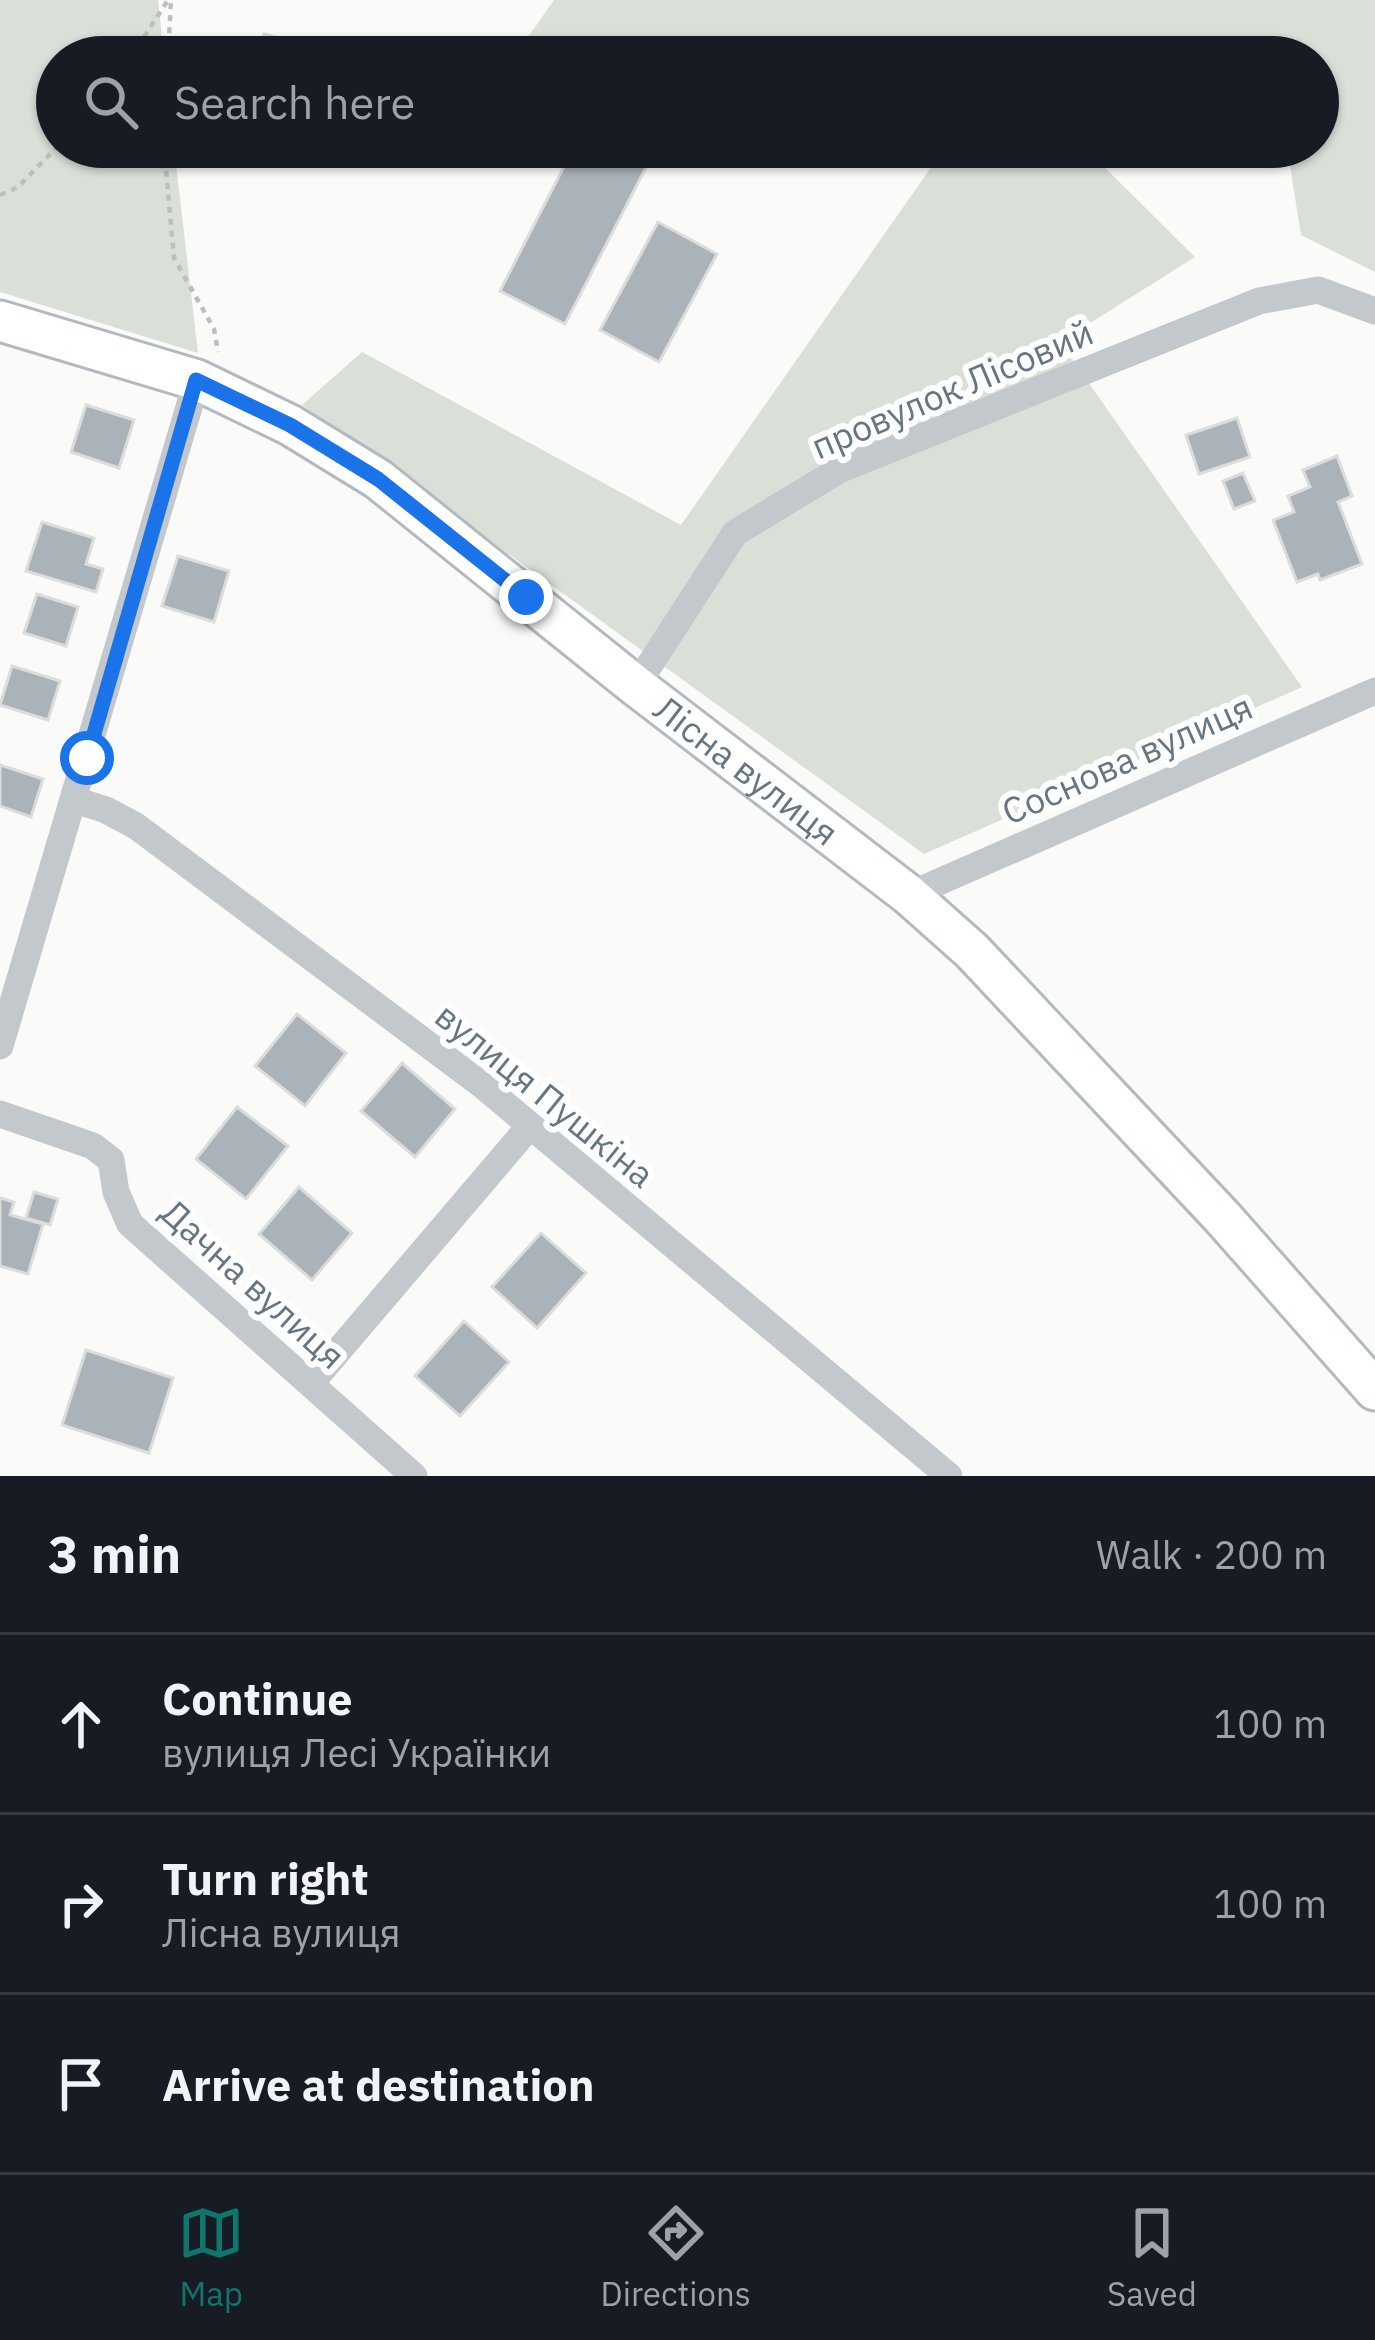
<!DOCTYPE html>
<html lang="en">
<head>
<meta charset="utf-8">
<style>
  :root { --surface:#171b24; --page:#242831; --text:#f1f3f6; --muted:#9ea1a6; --line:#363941; --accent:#0f766e }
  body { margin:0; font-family:"IBM Plex Sans",sans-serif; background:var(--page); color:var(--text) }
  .stop { position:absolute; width:36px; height:36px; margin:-27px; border:9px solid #1a73e8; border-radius:50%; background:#fff }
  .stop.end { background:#1a73e8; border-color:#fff; box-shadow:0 3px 12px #0008 }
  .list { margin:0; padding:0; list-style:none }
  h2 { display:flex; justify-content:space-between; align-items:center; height:156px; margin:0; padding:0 48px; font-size:51px }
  h2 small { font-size:39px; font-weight:400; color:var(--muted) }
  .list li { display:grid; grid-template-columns:78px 1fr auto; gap:36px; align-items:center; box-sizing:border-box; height:180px; padding:0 48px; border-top:3px solid var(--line) }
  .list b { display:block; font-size:45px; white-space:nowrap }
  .list p { margin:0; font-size:39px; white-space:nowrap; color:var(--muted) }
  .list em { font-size:39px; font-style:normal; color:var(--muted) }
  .icon { flex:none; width:66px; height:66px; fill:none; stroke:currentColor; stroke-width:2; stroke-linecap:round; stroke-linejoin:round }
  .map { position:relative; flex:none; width:1375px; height:1476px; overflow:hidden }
  .search { position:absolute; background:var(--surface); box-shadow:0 3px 9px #0004; left:36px; right:36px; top:36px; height:132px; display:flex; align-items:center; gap:30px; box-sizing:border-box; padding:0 42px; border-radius:66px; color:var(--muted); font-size:45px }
  .sheet { height:696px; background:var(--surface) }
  nav { display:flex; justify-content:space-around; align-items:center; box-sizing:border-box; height:168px; border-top:3px solid var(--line); background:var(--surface); font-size:33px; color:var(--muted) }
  nav a { display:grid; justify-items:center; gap:6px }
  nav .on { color:var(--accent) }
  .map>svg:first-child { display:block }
  .green { fill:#dadfd7 }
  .building { fill:#aab3b9; stroke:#dcdcda; stroke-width:3 }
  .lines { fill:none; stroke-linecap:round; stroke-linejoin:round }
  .secondary-casing { stroke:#b3babf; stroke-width:45 }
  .path { stroke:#bbbfc2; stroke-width:4.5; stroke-dasharray:6 6; stroke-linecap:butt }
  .minor { stroke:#c3c8cc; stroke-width:27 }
  .secondary { stroke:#fff; stroke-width:39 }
  .route { stroke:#1a73e8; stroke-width:15 }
  .labels { text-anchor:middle; stroke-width:12; stroke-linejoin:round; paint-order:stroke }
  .street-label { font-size:36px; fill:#657683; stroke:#fff }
</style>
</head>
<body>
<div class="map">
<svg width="1375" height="1476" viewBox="0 0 1375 1476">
  <rect width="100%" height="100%" fill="#fafaf8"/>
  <path class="green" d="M 0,0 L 158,0 L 164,57 L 57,57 L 57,147 L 174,147 L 198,353 L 0,292 Z
    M 554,0 L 1375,0 L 1375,272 L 1301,235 L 1287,147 L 1318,147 L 1318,57 L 514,57 Z
    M 893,147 L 1088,147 L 1086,149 L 1195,257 L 1060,342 L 1302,687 L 924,854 L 302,405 L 362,352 L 681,525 L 932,166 Z"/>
  <path class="building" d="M 264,34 L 300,44 L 296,57 L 258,57 Z
    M 574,147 L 648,147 L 655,150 L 565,324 L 500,291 Z
    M 658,222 L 717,254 L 659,362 L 600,330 Z
    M 86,405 L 134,420 L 119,468 L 71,452 Z
    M 1237,418 L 1250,457 L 1199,474 L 1186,435 Z
    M 1337,456 L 1352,496 L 1338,502 L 1362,564 L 1320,580 L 1318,574 L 1297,582 L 1273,520 L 1294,512 L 1288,496 L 1310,487 L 1303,470 Z
    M 1243,473 L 1255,501 L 1234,509 L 1223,481 Z
    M 42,522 L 94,538 L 86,564 L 103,569 L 96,592 L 26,571 Z
    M 178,556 L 229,571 L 214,622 L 162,606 Z
    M 37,594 L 78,607 L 66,646 L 24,633 Z
    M 12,666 L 60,681 L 48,720 L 0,705 Z
    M 0,765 L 43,779 L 31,817 L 0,806 Z
    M 297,1014 L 346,1053 L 305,1106 L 255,1066 Z
    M 402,1063 L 455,1109 L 415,1157 L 361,1111 Z
    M 237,1107 L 288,1146 L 246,1199 L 196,1159 Z
    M 299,1187 L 352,1233 L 312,1280 L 259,1234 Z
    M 34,1192 L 58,1199 L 50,1225 L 26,1218 Z
    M 0,1198 L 14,1202 L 10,1215 L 43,1224 L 28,1274 L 0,1266 Z
    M 541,1233 L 586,1273 L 537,1328 L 492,1287 Z
    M 464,1321 L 509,1362 L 460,1416 L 415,1376 Z
    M 86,1350 L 173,1378 L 149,1453 L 62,1425 Z"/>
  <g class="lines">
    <defs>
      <g id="secondary">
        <path id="s1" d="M 0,321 L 197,380 L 290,425 L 378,479 L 636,686 L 909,895 L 972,951 L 1223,1218 L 1375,1390"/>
      </g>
    </defs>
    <use href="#secondary" class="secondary-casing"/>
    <path class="path" d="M 131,57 L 168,0
      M 168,57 L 171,0
      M 164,147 L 174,258 L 214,329 L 218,352
      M 0,195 L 18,187 L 57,147"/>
    <path class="minor" d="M 636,686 L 735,533 L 839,470 L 1259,301 L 1318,290 L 1375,311
      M 75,800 L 106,810 L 136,826 L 482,1085 L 949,1476
      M 909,895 L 1375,691
      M 0,1046 L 197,380
      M 0,1114 L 93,1146 L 111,1160 L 116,1192 L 130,1224 L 414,1476
      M 311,1383 L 529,1127"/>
    <use href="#secondary" class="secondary"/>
  </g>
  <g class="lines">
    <path class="route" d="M 87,758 L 196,380 L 290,425 L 378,479 L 526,597"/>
  </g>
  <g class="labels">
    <g class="street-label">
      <text transform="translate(952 389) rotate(-23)" y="13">провулок Лісовий</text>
      <text transform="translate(1127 759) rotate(-24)" y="13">Соснова вулиця</text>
      <text dy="13" stroke="none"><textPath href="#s1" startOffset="882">Лісна вулиця</textPath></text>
      <text transform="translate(545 1095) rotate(39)" y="13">вулиця Пушкіна</text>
      <text transform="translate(253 1284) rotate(42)" y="13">Дачна вулиця</text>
    </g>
  </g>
</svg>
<div class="stop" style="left:87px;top:758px"></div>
<div class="stop end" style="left:526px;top:597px"></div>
<div class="search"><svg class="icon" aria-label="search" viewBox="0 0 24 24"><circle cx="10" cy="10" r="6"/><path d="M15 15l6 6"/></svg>Search here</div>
</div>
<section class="sheet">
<h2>3 min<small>Walk · 200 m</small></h2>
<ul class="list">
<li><svg class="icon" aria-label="ahead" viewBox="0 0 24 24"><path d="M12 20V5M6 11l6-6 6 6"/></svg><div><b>Continue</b><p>вулиця Лесі Українки</p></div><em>100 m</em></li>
<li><svg class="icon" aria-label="right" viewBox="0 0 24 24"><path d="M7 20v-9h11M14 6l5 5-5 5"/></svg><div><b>Turn right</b><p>Лісна вулиця</p></div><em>100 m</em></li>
<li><svg class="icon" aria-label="arrive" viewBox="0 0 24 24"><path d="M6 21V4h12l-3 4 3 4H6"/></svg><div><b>Arrive at destination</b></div></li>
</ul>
</section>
<nav>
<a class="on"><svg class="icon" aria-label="map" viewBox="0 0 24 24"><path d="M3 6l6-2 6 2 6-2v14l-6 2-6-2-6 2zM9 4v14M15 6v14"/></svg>Map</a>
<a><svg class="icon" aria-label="directions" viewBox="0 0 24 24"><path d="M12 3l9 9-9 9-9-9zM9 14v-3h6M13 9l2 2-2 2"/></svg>Directions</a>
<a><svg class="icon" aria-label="saved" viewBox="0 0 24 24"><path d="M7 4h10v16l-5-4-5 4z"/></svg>Saved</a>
</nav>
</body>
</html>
